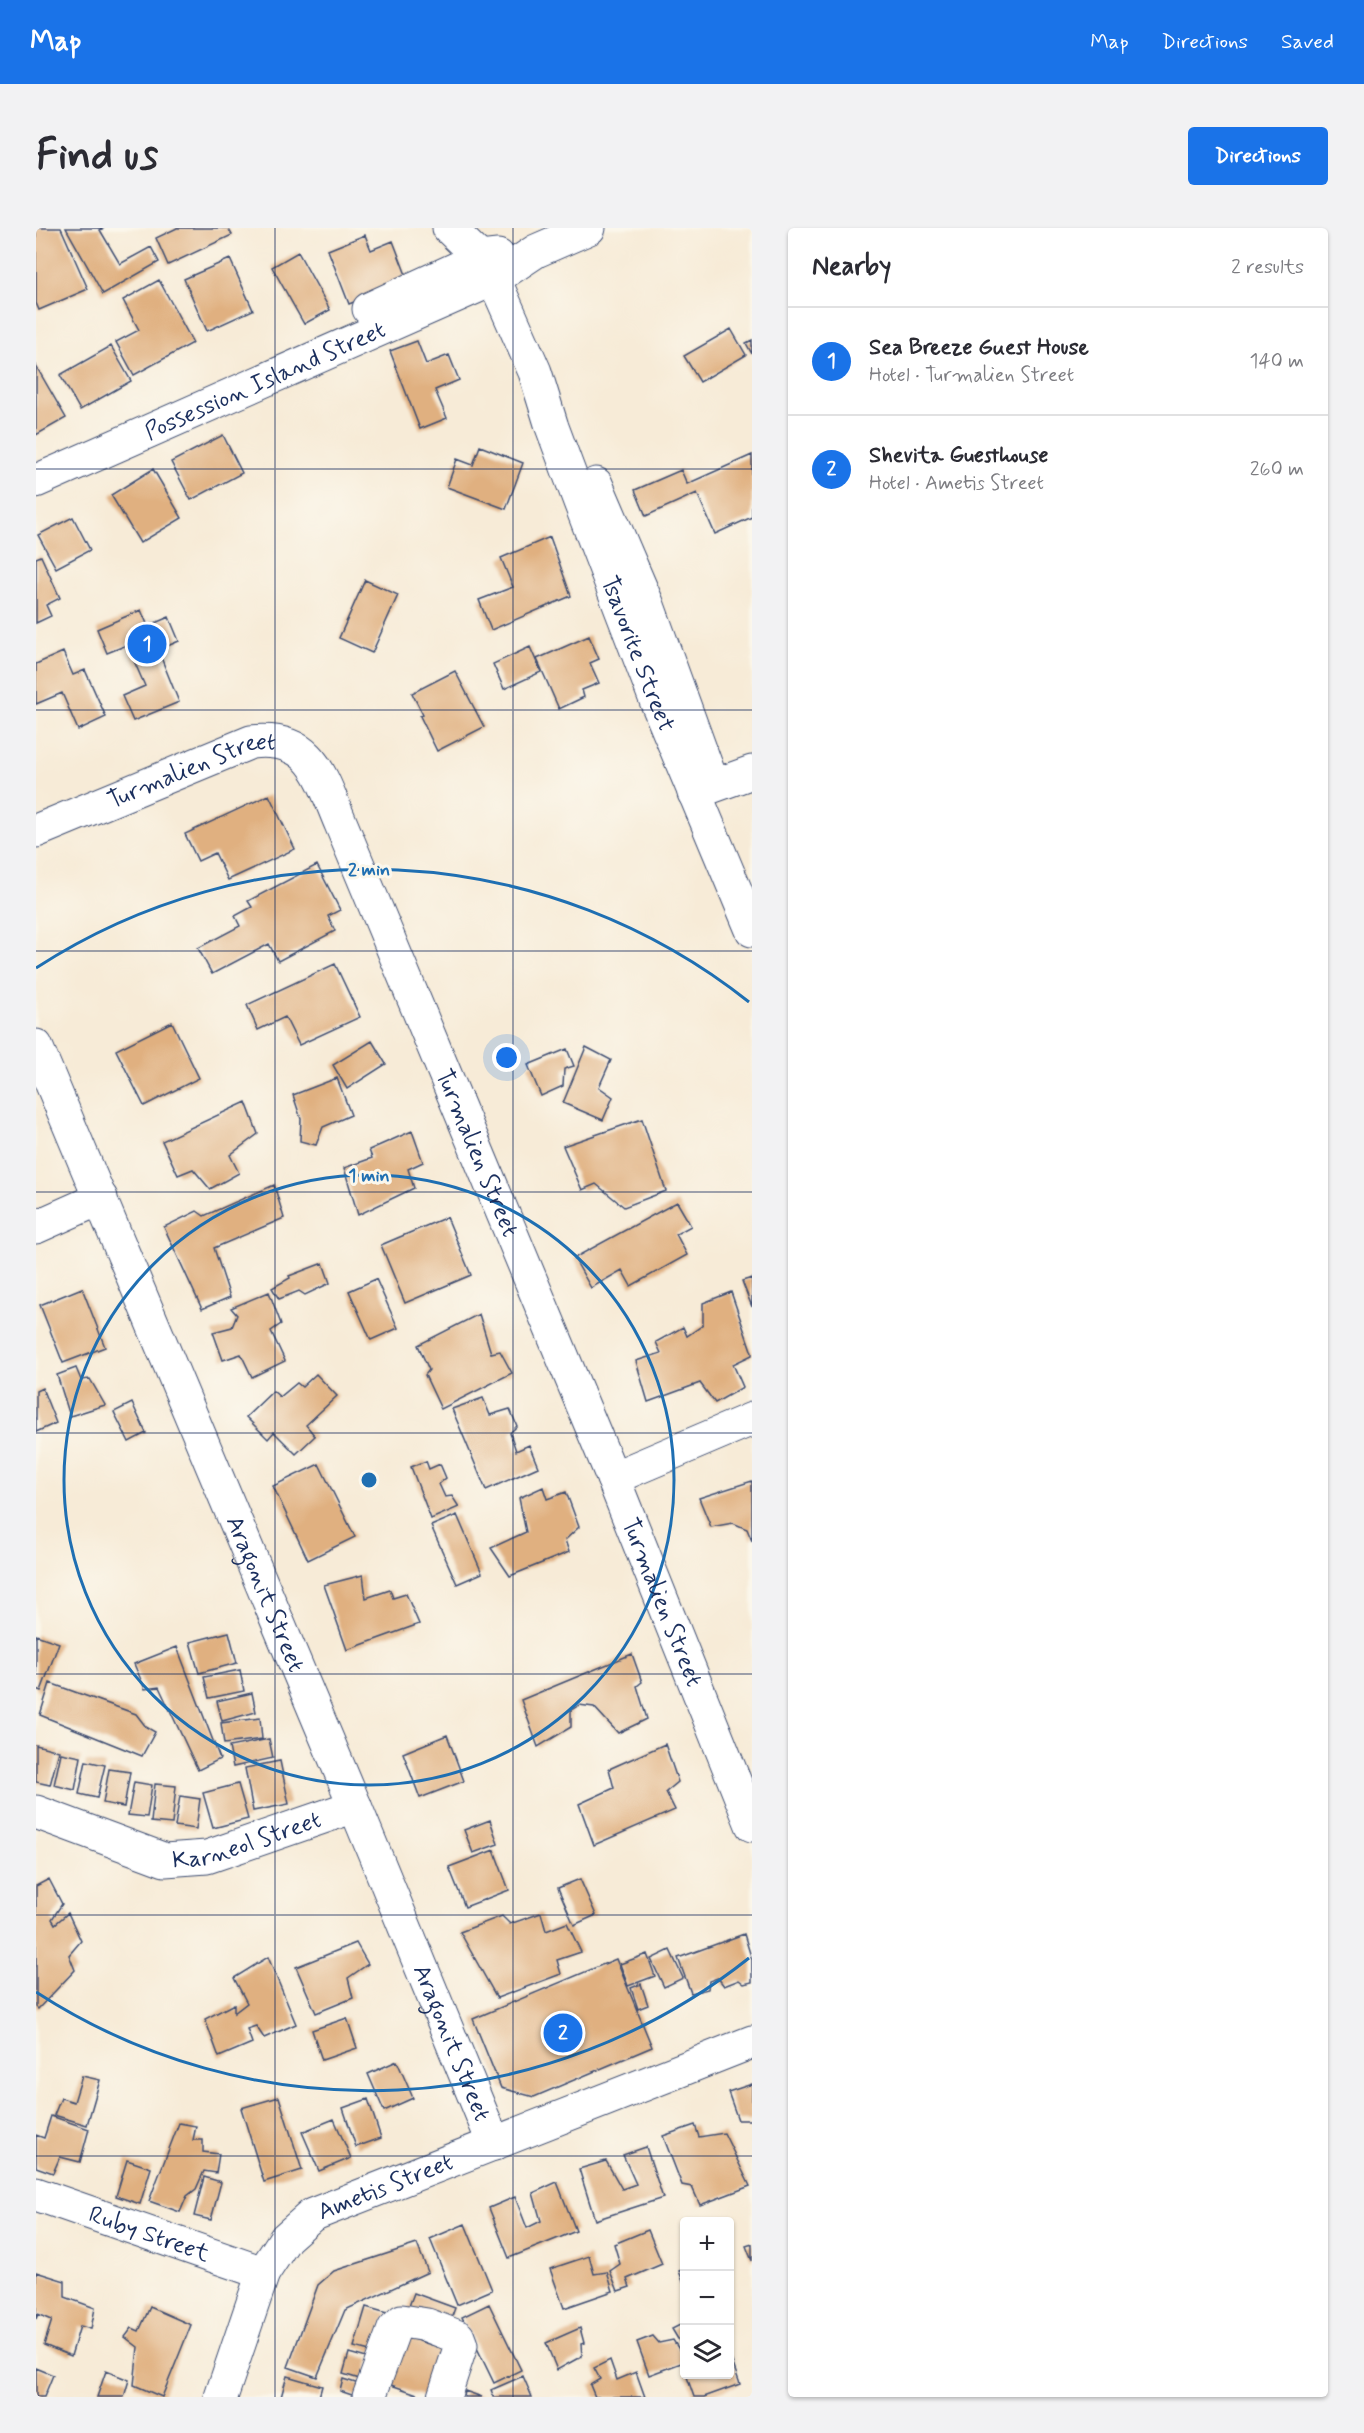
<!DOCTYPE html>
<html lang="en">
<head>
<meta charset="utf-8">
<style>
  :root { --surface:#fff; --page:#f2f2f3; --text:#2b2b33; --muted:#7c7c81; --line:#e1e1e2; --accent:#1a73e8 }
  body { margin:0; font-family:Mynerve,sans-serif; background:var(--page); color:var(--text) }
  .controls { position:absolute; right:18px; bottom:18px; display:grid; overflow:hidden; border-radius:6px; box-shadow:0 2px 4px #0004 }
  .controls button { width:54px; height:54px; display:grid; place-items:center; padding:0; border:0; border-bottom:2px solid var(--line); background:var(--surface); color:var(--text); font:30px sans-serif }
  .you { position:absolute; left:471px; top:830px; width:21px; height:21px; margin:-15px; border:4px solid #fff; border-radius:50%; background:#1a73e8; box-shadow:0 0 0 9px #1a73e833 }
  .badge { display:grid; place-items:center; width:39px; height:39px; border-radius:50%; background:var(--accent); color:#fff; font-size:20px; font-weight:700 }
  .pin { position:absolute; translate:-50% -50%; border:3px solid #fff; box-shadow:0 2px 6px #0006 }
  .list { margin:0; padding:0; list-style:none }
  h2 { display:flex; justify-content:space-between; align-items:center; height:78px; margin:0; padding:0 24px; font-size:26px }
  h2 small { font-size:20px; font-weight:400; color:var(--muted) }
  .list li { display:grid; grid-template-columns:39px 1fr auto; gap:18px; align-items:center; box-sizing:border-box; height:108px; padding:0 24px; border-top:2px solid var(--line) }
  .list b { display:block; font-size:22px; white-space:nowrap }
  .list p { margin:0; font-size:20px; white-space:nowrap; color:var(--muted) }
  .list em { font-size:20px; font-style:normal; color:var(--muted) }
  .icon { flex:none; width:33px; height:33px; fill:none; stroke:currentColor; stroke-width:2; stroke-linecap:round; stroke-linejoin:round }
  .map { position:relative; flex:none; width:716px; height:2169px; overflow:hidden; border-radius:6px }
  header { display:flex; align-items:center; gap:36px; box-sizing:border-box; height:84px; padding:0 30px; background:var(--accent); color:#fff }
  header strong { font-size:28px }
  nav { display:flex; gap:33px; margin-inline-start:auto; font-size:21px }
  .intro { display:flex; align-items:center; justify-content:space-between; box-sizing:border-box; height:144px; padding:0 36px }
  h1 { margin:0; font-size:42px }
  .button { padding:15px 27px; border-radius:6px; background:var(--accent); color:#fff; font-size:21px; font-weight:700 }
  main { display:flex; gap:36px; padding:0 36px }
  aside { flex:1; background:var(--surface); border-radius:6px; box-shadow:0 2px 4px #0004 }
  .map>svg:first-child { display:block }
  .building { fill:#e0b080 }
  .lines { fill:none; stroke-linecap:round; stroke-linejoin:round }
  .minor-casing { stroke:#3c4b70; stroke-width:35 }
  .minor { stroke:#fff; stroke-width:33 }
  .grid { fill:none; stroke:#1b2f5e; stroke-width:1.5; stroke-opacity:0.55 }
  .ring { fill:none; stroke:#1f6fb2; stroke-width:3 }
  .labels { text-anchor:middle; stroke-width:6; stroke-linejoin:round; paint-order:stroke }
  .street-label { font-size:24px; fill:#1b2f5e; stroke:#fbf7ec }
  .centre { fill:#1f6fb2; stroke:#fbf7ec; stroke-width:3 }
  .ring-label { font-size:18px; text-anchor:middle; font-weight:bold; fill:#1f6fb2; stroke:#fbf7ec; stroke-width:6; stroke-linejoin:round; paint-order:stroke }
</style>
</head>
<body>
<header>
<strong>Map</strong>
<nav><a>Map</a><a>Directions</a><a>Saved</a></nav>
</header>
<div class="intro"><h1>Find us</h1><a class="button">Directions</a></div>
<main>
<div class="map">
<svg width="716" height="2169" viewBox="0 0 716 2169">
  <rect width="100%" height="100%" fill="#fbf7ec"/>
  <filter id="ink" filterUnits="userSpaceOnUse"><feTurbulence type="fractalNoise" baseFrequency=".0167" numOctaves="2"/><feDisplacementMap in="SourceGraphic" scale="12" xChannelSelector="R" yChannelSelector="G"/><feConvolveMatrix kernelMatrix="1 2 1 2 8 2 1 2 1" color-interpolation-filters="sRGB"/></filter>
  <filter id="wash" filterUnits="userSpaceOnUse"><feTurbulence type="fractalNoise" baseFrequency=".008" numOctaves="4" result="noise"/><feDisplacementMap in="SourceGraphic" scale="24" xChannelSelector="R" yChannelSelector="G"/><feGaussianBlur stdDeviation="1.35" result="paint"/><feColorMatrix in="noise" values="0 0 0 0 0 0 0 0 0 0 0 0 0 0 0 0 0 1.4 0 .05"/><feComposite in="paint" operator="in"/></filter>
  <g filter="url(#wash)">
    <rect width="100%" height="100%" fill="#f7ebd7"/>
    <g id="blocks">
      <path class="building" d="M 0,0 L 25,0 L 52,61 L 3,82 L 0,75 Z
        M 30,0 L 68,0 L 64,2 L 84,36 L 115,19 L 123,34 L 67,66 Z
        M 141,0 L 192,0 L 196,7 L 132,37 L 120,10 Z
        M 329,7 L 335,22 L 357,13 L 372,52 L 313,76 L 292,22 Z
        M 262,24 L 294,82 L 268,96 L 236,39 Z
        M 194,31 L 217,82 L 171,103 L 148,51 Z
        M 123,52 L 157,115 L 98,147 L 80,114 L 103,102 L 87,72 Z
        M 695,101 L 710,127 L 664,154 L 648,128 Z
        M 716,112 L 716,126 L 710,115 Z
        M 381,113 L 390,136 L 413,127 L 423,152 L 399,162 L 411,190 L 384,201 L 354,123 Z
        M 75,118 L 95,153 L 44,182 L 24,147 Z
        M 0,138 L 30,190 L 0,207 Z
        M 187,207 L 206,245 L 155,272 L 135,234 Z
        M 444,218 L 487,235 L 470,281 L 411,259 L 421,231 L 437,237 Z
        M 716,227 L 716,289 L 679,306 L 661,265 L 610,288 L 599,262 L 645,242 L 651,256 Z
        M 117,241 L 146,290 L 104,315 L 75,267 Z
        M 37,289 L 54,322 L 20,340 L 2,307 Z
        M 514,309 L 535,368 L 455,402 L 443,372 L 477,359 L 465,330 Z
        M 5,328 L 24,370 L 10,377 L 15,388 L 0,395 L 0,330 Z
        M 329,352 L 362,367 L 336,425 L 303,410 Z
        M 105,382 L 112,398 L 133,389 L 143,413 L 122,422 L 143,474 L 97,493 L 86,468 L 109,458 L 91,417 L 71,425 L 61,401 Z
        M 553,408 L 563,431 L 554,435 L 563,455 L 546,462 L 548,469 L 523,481 L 501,431 Z
        M 494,419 L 505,444 L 468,461 L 457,436 Z
        M 27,424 L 37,447 L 49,442 L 70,489 L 42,502 L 26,465 L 0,476 L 0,436 Z
        M 419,443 L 448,499 L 401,523 L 384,488 L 387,487 L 376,465 Z
        M 233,567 L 259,621 L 192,652 L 179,625 L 162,633 L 149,606 Z
        M 281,637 L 304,682 L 292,688 L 299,703 L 242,733 L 233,716 L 176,746 L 162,720 L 204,698 L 199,688 L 216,679 L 212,673 Z
        M 299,736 L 324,789 L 263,817 L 249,789 L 222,802 L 211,777 Z
        M 136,794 L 163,850 L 108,878 L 80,822 Z
        M 336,813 L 350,836 L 311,861 L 297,837 Z
        M 550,819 L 575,832 L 563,859 L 577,869 L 567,892 L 527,875 Z
        M 531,821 L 538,838 L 528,841 L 527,858 L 505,868 L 492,837 Z
        M 301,850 L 315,887 L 287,899 L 280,917 L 264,913 L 265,891 L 257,867 Z
        M 210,874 L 222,906 L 194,927 L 203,945 L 174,961 L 157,941 L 142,947 L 126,913 Z
        M 606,891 L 630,963 L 588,979 L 560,956 L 546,962 L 527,918 Z
        M 376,903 L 387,934 L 372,941 L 378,960 L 322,987 L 308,940 L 336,930 L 333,922 Z
        M 238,957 L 248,990 L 178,1020 L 194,1069 L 166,1081 L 128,999 L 161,983 L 168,988 Z
        M 641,974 L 655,998 L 640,1006 L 651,1027 L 595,1058 L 586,1042 L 555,1060 L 538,1030 Z
        M 411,989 L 435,1047 L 369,1075 L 345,1017 Z
        M 287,1035 L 294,1055 L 269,1067 L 263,1063 L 243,1071 L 236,1060 L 254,1050 L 253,1048 Z
        M 716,1050 L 716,1079 L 706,1053 Z
        M 340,1051 L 362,1100 L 335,1112 L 313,1063 Z
        M 46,1060 L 69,1119 L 27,1135 L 4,1077 Z
        M 233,1064 L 245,1096 L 235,1103 L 249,1133 L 216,1149 L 205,1126 L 187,1132 L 177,1104 L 196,1099 L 201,1087 L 195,1080 Z
        M 695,1064 L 716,1125 L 716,1127 L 697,1136 L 707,1159 L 679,1175 L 664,1155 L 612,1174 L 600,1133 L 625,1125 L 620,1114 L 647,1099 L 651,1108 L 667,1097 L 667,1075 Z
        M 443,1086 L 455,1125 L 464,1123 L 476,1145 L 405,1181 L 389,1147 L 393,1142 L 382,1117 Z
        M 40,1140 L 45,1152 L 54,1151 L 69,1177 L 34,1188 L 21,1147 Z
        M 280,1146 L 301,1168 L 270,1197 L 279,1208 L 260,1226 L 238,1204 L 232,1211 L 210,1189 L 237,1163 L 244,1169 L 261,1155 L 266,1159 Z
        M 6,1160 L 20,1195 L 0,1204 L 0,1163 Z
        M 447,1170 L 454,1187 L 474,1181 L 481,1198 L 474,1205 L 480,1223 L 493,1217 L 502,1239 L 450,1262 L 416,1181 Z
        M 96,1175 L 110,1205 L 93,1214 L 78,1184 Z
        M 390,1233 L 393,1241 L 404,1236 L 410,1250 L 403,1256 L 409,1269 L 416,1268 L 423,1279 L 395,1291 L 375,1239 Z
        M 283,1236 L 319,1309 L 272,1332 L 237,1258 Z
        M 716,1253 L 716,1313 L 711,1301 L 697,1295 L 675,1299 L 663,1270 Z
        M 507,1259 L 511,1271 L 530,1264 L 543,1299 L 529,1312 L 533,1324 L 474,1348 L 455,1320 L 490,1304 L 483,1270 Z
        M 421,1287 L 446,1345 L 421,1356 L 395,1298 Z
        M 327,1347 L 330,1370 L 354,1362 L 357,1370 L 370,1366 L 383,1396 L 311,1422 L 288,1357 Z
        M 193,1404 L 201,1435 L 163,1445 L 154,1414 Z
        M 0,1407 L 23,1415 L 5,1463 L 0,1461 Z
        M 141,1419 L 184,1531 L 162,1542 L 123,1459 L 109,1461 L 98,1436 Z
        M 596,1426 L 606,1454 L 601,1458 L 611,1491 L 582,1505 L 558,1479 L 543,1477 L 535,1482 L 535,1499 L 502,1519 L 485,1472 Z
        M 204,1442 L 208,1463 L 173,1470 L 168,1449 Z
        M 14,1455 L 100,1486 L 110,1499 L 119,1504 L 106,1528 L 4,1487 Z
        M 216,1465 L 220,1484 L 186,1493 L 181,1473 Z
        M 224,1490 L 226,1511 L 188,1516 L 185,1495 Z
        M 411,1507 L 428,1553 L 384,1570 L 367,1525 Z
        M 233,1511 L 237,1530 L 197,1539 L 193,1519 Z
        M 629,1516 L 642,1554 L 630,1564 L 639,1582 L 558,1617 L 543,1576 L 578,1560 L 573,1541 Z
        M 0,1517 L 23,1523 L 14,1557 L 0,1554 Z
        M 25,1525 L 45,1529 L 39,1562 L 18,1557 Z
        M 50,1533 L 69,1537 L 61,1570 L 43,1566 Z
        M 244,1533 L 253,1576 L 217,1583 L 209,1540 Z
        M 73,1541 L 94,1544 L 88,1579 L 67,1575 Z
        M 98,1554 L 116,1557 L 111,1589 L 92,1587 Z
        M 119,1556 L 140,1558 L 136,1596 L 115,1594 Z
        M 202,1556 L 212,1591 L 177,1600 L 167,1565 Z
        M 144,1568 L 164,1571 L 160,1601 L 139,1598 Z
        M 454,1592 L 462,1616 L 437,1625 L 428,1602 Z
        M 458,1622 L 473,1662 L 429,1679 L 413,1639 Z
        M 13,1651 L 26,1676 L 16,1691 L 19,1696 L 32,1685 L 45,1713 L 33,1727 L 39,1742 L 2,1781 L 0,1779 L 0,1658 Z
        M 544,1651 L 560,1687 L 538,1697 L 522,1660 Z
        M 505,1685 L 510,1703 L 531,1695 L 545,1724 L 521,1732 L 525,1746 L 461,1770 L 424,1704 L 466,1688 L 474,1696 Z
        M 708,1706 L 716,1732 L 716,1754 L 708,1756 L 703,1752 L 688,1758 L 682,1750 L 673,1753 L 672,1761 L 655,1765 L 642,1730 Z
        M 320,1715 L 332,1736 L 312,1750 L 317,1770 L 280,1785 L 260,1739 Z
        M 634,1722 L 647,1750 L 628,1759 L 615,1731 Z
        M 611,1726 L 619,1748 L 592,1758 L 584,1736 Z
        M 232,1729 L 260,1796 L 228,1810 L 220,1798 L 211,1801 L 216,1815 L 183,1829 L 169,1791 L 198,1776 L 198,1785 L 211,1775 L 198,1750 Z
        M 580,1731 L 616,1819 L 498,1869 L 465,1860 L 437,1791 Z
        M 605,1756 L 612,1777 L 602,1781 L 595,1760 Z
        M 311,1790 L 321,1820 L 286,1832 L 276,1802 Z
        M 361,1833 L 377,1870 L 348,1883 L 332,1846 Z
        M 46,1848 L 64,1852 L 51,1897 L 18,1887 L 25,1870 L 38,1874 Z
        M 716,1856 L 716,1892 L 702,1892 L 692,1864 Z
        M 243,1869 L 266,1942 L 228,1954 L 205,1880 Z
        M 332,1871 L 345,1910 L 320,1919 L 307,1880 Z
        M 15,1888 L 53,1901 L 44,1934 L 24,1929 L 17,1945 L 0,1939 L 0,1907 L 8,1910 Z
        M 298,1891 L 315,1930 L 283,1943 L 266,1904 Z
        M 143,1895 L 160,1898 L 157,1912 L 167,1912 L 167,1924 L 183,1926 L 180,1945 L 168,1943 L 160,1961 L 151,1968 L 144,1984 L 113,1973 Z
        M 659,1897 L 663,1909 L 688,1905 L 714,1958 L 664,1977 L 656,1959 L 646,1957 L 627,1908 Z
        M 610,1919 L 627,1970 L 559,1992 L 543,1941 L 570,1933 L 586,1961 L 600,1956 L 587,1927 Z
        M 91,1932 L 115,1940 L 104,1976 L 80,1968 Z
        M 168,1949 L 185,1954 L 175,1992 L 158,1988 Z
        M 521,1954 L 540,2003 L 473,2030 L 453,1980 L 479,1969 L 491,2000 L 505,1993 L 497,1965 Z
        M 429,1996 L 456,2062 L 421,2077 L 394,2011 Z
        M 612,2002 L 626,2036 L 591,2051 L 594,2059 L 582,2063 L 574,2043 L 584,2036 L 578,2016 Z
        M 381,2016 L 392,2044 L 309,2082 L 281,2149 L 252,2139 L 282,2057 L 298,2043 Z
        M 716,2016 L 716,2033 L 710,2018 Z
        M 553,2028 L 558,2046 L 571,2044 L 577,2063 L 528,2080 L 514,2041 Z
        M 648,2041 L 648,2056 L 643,2043 Z
        M 0,2044 L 29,2053 L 29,2069 L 59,2080 L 55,2101 L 44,2098 L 35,2128 L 8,2117 L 16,2092 L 2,2086 L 0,2091 Z
        M 378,2065 L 419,2080 L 411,2102 L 370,2086 Z
        M 453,2076 L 485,2142 L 458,2155 L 426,2089 Z
        M 114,2079 L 155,2097 L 126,2169 L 98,2157 L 102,2119 L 89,2109 L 96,2100 L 103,2103 Z
        M 330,2079 L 351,2085 L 338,2124 L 318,2119 Z
        M 648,2095 L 648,2121 L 636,2101 Z
        M 544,2100 L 548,2115 L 545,2116 L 546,2128 L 521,2142 L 510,2115 Z
        M 617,2108 L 623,2115 L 637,2112 L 648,2129 L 648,2134 L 613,2147 L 601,2114 Z
        M 370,2109 L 415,2123 L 401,2169 L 390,2169 L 355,2157 Z
        M 313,2125 L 334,2131 L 327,2152 L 307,2146 Z
        M 694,2128 L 704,2156 L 668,2169 L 658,2169 L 650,2146 L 694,2146 Z
        M 574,2132 L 581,2152 L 600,2144 L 609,2169 L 559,2169 L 554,2157 L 564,2151 L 558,2140 Z
        M 0,2140 L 17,2147 L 8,2169 L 0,2169 Z
        M 70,2143 L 93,2152 L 88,2169 L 61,2169 Z
        M 251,2148 L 286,2158 L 283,2169 L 245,2169 Z
        M 487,2148 L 496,2169 L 458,2169 L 455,2162 Z
        M 307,2151 L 326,2157 L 322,2169 L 304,2163 Z
        M 429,2163 L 446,2169 L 428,2169 Z"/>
    </g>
  </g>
  <g filter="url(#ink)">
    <use href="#blocks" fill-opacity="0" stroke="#3c4b70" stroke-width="1.5"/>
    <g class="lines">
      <defs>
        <g id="minor">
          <path id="s1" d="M 413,0 L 444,30 L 458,51 L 499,144 L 516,199 L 544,274 L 621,475 L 716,702"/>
          <path d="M 333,81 L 444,30 L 462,28"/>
          <path id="s2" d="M 0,253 L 458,51 L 500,23 L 553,0"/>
          <path d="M 560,256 L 611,375 L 677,557"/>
          <path d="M 658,565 L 716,544"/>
          <path id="s3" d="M 0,603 L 215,514 C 277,507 285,549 305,596 L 577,1250 L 716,1597"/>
          <path id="s4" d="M 0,818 L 319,1578 L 458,1916"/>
          <path d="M 0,999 L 65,970"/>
          <path d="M 577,1250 L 716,1191"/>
          <path id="s5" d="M 0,1584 L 129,1632 L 171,1629 L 319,1578"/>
          <path id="s6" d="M 0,1966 L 227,2045"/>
          <path id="s7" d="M 185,2169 L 227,2045 L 250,2010 L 276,1987 L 716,1814"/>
          <path d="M 333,2169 L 358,2101 L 366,2093 L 391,2097 L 422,2109 L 425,2117 L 408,2169"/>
        </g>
      </defs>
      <use href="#minor" class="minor-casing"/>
      <use href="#minor" class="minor"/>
    </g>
  </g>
  <path class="grid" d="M 239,0 L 239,2169M 477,0 L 477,2169M 0,241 L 716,241M 0,482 L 716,482M 0,723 L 716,723M 0,964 L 716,964M 0,1205 L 716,1205M 0,1446 L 716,1446M 0,1687 L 716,1687M 0,1928 L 716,1928"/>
  <g class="ring">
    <circle cx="333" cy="1252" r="305"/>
    <path d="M713 1730A611 611 0 0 1 0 1764M0 740A611 611 0 0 1 713 774"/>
  </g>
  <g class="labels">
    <g class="street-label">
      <text dy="8" stroke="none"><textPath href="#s2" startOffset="250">Possession Island Street</textPath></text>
      <text dy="8" stroke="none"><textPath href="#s1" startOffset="470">Tsavorite Street</textPath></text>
      <text dy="8" stroke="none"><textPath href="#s3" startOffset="168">Turmalien Street</textPath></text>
      <text dy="8" stroke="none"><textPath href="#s3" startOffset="724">Turmalien Street</textPath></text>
      <text dy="8" stroke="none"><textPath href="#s4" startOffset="594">Aragonit Street</textPath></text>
      <text dy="8" stroke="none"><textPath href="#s3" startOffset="1210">Turmalien Street</textPath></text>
      <text dy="8" stroke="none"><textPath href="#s5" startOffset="222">Karneol Street</textPath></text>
      <text dy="8" stroke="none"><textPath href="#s4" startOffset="1080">Aragonit Street</textPath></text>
      <text dy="8" stroke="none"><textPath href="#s7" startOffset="286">Ametis Street</textPath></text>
      <text dy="8" stroke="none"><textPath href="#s6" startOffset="120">Ruby Street</textPath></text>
    </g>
  </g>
  <circle cx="333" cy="1252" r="9" class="centre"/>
  <g class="ring-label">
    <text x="333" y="647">2 min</text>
    <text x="333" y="953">1 min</text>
  </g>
</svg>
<div class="controls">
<button>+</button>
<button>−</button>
<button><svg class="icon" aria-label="layers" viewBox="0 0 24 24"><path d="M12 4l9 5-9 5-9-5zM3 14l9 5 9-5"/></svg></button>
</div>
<div class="you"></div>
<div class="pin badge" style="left:111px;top:416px">1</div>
<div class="pin badge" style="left:527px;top:1805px">2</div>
</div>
<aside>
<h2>Nearby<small>2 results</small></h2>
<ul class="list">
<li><span class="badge">1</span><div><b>Sea Breeze Guest House</b><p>Hotel · Turmalien Street</p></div><em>140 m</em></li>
<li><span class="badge">2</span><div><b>Shevita Guesthouse</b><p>Hotel · Ametis Street</p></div><em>260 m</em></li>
</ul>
</aside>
</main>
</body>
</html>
